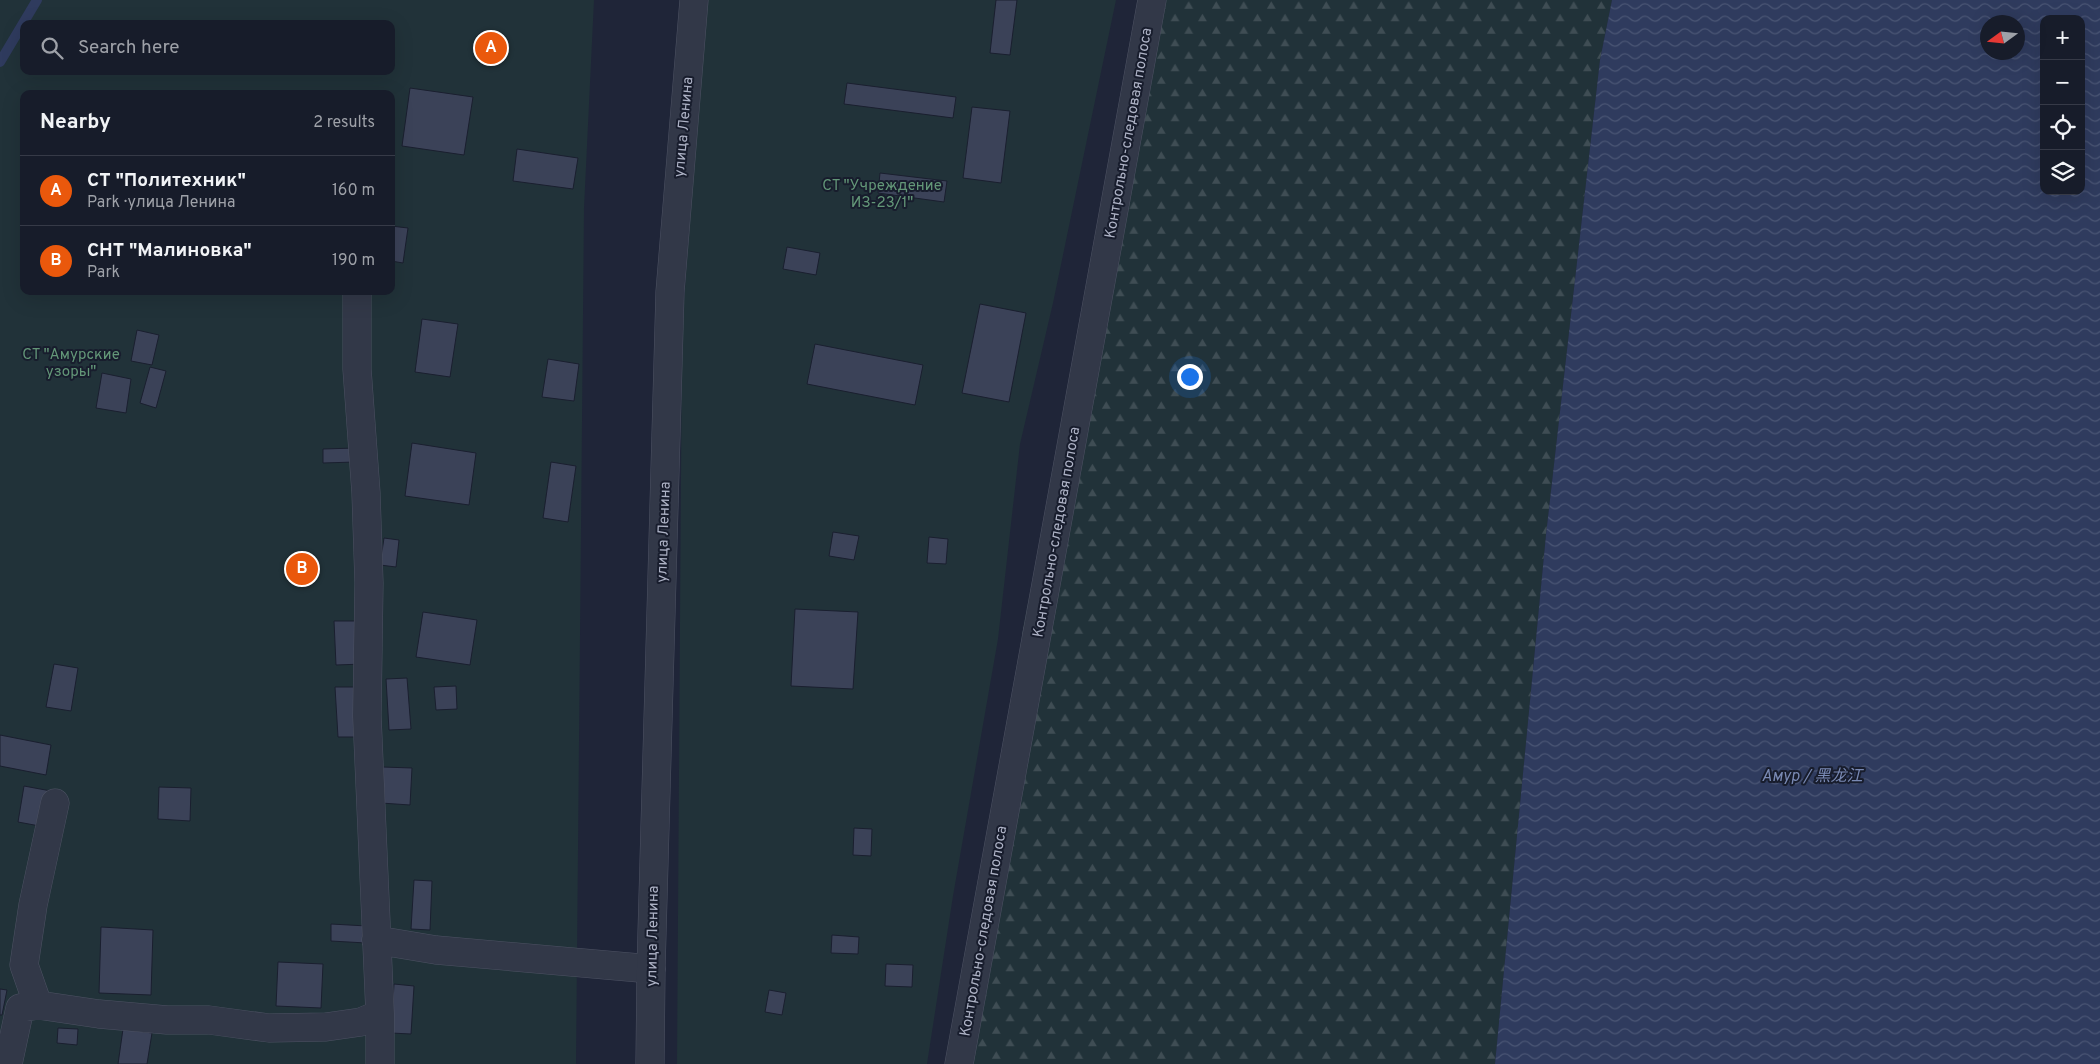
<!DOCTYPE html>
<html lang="en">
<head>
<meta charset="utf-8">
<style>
  :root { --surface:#171c2a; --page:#242936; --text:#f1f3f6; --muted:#9ea1a8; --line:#363a47; --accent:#ea580c }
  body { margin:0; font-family:Overpass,"Noto Sans SC",sans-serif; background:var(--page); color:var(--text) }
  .controls { position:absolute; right:15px; top:15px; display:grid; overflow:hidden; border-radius:10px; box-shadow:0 5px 20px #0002 }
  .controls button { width:45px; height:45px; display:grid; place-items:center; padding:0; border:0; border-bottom:1px solid var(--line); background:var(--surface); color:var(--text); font:25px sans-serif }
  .compass { position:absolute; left:1980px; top:15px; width:45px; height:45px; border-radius:50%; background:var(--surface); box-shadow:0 5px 20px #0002; rotate:255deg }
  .you { position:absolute; left:1189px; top:376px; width:18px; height:18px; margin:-12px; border:4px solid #fff; border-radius:50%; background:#1a73e8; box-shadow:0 0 0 8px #1a73e833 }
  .badge { display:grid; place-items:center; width:32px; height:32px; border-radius:50%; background:var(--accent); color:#fff; font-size:16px; font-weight:700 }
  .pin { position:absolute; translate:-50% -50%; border:2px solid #fff; box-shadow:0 1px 5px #0006 }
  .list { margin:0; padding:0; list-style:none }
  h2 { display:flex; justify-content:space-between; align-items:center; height:65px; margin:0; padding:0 20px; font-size:21px }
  h2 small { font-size:16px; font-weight:400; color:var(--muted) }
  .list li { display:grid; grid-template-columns:32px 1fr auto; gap:15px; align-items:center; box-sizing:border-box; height:70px; padding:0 20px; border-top:1px solid var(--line) }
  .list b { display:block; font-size:19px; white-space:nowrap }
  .list p { margin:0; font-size:16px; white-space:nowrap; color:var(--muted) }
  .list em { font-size:16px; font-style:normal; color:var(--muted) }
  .icon { flex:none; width:28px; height:28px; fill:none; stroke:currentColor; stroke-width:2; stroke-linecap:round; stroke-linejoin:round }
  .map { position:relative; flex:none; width:2100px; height:1064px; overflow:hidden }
  .search { position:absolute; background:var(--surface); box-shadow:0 5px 20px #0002; left:20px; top:20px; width:375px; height:55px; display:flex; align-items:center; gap:12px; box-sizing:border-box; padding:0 18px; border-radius:10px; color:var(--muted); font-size:19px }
  .panel { position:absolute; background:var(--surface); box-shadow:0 5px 20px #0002; left:20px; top:90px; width:375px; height:205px; border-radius:10px }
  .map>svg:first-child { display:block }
  .green { fill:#213239; fill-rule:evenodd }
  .forest { fill:url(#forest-firs) }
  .water { fill:url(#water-waves); fill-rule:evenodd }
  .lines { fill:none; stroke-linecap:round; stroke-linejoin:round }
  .stream { stroke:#2f3b5e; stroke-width:10 }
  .building { fill:#3b4258; stroke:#1a1f2f }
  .minor-casing { stroke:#4d5263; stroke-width:29 }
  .tertiary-casing { stroke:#4d5263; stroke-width:29 }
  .minor { stroke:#323848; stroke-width:28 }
  .tertiary { stroke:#323848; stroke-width:28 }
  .labels { text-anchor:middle; stroke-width:4; stroke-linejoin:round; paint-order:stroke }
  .street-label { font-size:15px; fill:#adb2c5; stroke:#181d2d }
  .park-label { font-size:15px; fill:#639778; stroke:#181d2d }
  .water-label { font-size:16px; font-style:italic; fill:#7a8ab4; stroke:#181d2d }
</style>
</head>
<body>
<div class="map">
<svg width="2100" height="1064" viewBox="0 0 2100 1064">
  <defs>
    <pattern id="forest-firs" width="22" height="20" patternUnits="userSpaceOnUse" patternTransform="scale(1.25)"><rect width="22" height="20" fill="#213239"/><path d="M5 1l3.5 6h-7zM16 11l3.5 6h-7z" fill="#3f4d54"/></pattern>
    <pattern id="water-waves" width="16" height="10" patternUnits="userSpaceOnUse" patternTransform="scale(1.25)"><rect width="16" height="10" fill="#2f3b5e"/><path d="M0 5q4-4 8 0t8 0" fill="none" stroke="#4a5574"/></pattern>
  </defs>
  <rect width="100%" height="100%" fill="#1f2538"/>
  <path class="green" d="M 0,0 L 594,0 L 584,208 L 576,1064 L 0,1064 ZM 24,24 L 391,24 L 391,71 L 24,71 ZM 24,94 L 391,94 L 391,291 L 24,291 Z
    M 706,0 L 1116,0 L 1053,303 L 1020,444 L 998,639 L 953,896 L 927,1064 L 677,1064 L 682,329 Z"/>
  <path class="forest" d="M 1152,0 L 1612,0 L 1600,60 L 1546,535 L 1495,1064 L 954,1064 L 1024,623 L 1115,165 Z"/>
  <path class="water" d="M 1612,0 L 2100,0 L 2100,1064 L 1495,1064 L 1546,535 L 1600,60 ZM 2044,19 L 2081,19 L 2081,191 L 2044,191 ZM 1988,22 L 2018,22 L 2018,52 L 1988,52 Z"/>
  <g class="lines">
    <path class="stream" d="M 0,62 L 37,0"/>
  </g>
  <path class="building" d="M 996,0 L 1017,0 L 1010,55 L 990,53 Z
    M 847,83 L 956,97 L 953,118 L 844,104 Z
    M 410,88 L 473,97 L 464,155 L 402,146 Z
    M 972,107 L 1010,111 L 1001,183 L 963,178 Z
    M 517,149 L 578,158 L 573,189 L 513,181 Z
    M 880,173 L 947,181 L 944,202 L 878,193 Z
    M 391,226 L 408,228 L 403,263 L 391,261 Z
    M 787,247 L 820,253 L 816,275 L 783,269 Z
    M 980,304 L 1026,313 L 1009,402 L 962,393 Z
    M 422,319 L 458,324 L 450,377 L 415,372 Z
    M 137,330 L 159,335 L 152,365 L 131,361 Z
    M 815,344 L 923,365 L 915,405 L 807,384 Z
    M 548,359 L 579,364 L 574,401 L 542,397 Z
    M 150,367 L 166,371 L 156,408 L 140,403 Z
    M 102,373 L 131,379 L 126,413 L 96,408 Z
    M 412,443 L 476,453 L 469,505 L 405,496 Z
    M 355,448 L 355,462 L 323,463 L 323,449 Z
    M 551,462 L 576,466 L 568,522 L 543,518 Z
    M 833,532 L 859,536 L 854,560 L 829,556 Z
    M 929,537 L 948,539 L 946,564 L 927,563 Z
    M 384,538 L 399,540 L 396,567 L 380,565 Z
    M 795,609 L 858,612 L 853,689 L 791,686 Z
    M 423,612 L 477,620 L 470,665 L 416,657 Z
    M 334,621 L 361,621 L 363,664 L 336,665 Z
    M 54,664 L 78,668 L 71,711 L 46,707 Z
    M 407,678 L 411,729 L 389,730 L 386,679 Z
    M 456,686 L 457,709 L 436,710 L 434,687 Z
    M 335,687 L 361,687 L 363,737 L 338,737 Z
    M 0,735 L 51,745 L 46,775 L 0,766 Z
    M 383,767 L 412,768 L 410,805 L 381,803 Z
    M 24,786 L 51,791 L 45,827 L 18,822 Z
    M 159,787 L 191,788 L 190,821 L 158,819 Z
    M 854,828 L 872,829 L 871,856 L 853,855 Z
    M 414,880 L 432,881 L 430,930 L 411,929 Z
    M 331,924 L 367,926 L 366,943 L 331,941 Z
    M 101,927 L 153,930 L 151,995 L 99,993 Z
    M 832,935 L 859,937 L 858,954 L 831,953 Z
    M 278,962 L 323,964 L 321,1008 L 276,1006 Z
    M 886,964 L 913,965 L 912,987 L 885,986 Z
    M 394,984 L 414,986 L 411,1034 L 391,1033 Z
    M 0,989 L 7,990 L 2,1015 L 0,1015 Z
    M 769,990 L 786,993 L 782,1015 L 765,1012 Z
    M 58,1028 L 78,1029 L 77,1045 L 57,1043 Z
    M 123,1029 L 152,1033 L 147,1064 L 118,1064 Z"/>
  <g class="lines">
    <defs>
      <path id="minor" d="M 357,291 L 357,369 L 366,493 L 369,583 L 367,716 L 380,1014 L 380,1064
        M 55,803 L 33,905 L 24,965 L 38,1005 L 99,1014 L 167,1020 L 209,1020 L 269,1028 L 326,1027 L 361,1022 L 380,1014
        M 376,940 L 436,950 L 651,969
        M 8,1064 L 20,1008 L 38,1005
        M 959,1064 L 1152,0"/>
      <path id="tertiary" d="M 650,1064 L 651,969 L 670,292 L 694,0"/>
    </defs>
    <use href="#minor" class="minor-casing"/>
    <use href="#tertiary" class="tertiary-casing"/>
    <use href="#minor" class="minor"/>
    <use href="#tertiary" class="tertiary"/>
  </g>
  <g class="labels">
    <g class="street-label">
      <text transform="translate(683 127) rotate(-85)" y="5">улица Ленина</text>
      <text transform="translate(1128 133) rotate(-80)" y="5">Контрольно-следовая полоса</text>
      <text transform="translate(663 532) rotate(-88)" y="5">улица Ленина</text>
      <text transform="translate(1056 532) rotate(-80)" y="5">Контрольно-следовая полоса</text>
      <text transform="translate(983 931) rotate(-80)" y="5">Контрольно-следовая полоса</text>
      <text transform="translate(652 936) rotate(-89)" y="5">улица Ленина</text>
    </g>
    <g class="park-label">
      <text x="882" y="190">СТ "Учреждение<tspan x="882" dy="17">ИЗ-23/1"</tspan></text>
      <text x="71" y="359">СТ "Амурские<tspan x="71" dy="17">узоры"</tspan></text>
    </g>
    <g class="water-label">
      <text x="1812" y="781">Амур / 黑龙江</text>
    </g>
  </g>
</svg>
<div class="controls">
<button>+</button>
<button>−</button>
<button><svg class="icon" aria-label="locate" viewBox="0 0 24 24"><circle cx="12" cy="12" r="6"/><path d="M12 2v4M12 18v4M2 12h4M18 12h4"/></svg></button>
<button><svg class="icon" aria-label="layers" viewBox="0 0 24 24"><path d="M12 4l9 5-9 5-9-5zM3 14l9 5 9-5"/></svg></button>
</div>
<svg class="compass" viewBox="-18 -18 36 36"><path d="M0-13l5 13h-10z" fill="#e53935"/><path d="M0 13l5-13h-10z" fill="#9ea1a8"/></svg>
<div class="you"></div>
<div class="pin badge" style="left:491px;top:48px">A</div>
<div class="pin badge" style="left:302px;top:569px">B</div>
<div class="search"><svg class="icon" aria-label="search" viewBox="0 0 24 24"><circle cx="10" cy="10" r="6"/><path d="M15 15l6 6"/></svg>Search here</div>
<section class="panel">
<h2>Nearby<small>2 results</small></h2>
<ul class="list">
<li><span class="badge">A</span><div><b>СТ &quot;Политехник&quot;</b><p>Park · улица Ленина</p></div><em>160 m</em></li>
<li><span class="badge">B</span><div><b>СНТ &quot;Малиновка&quot;</b><p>Park</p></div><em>190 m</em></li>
</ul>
</section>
</div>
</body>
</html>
